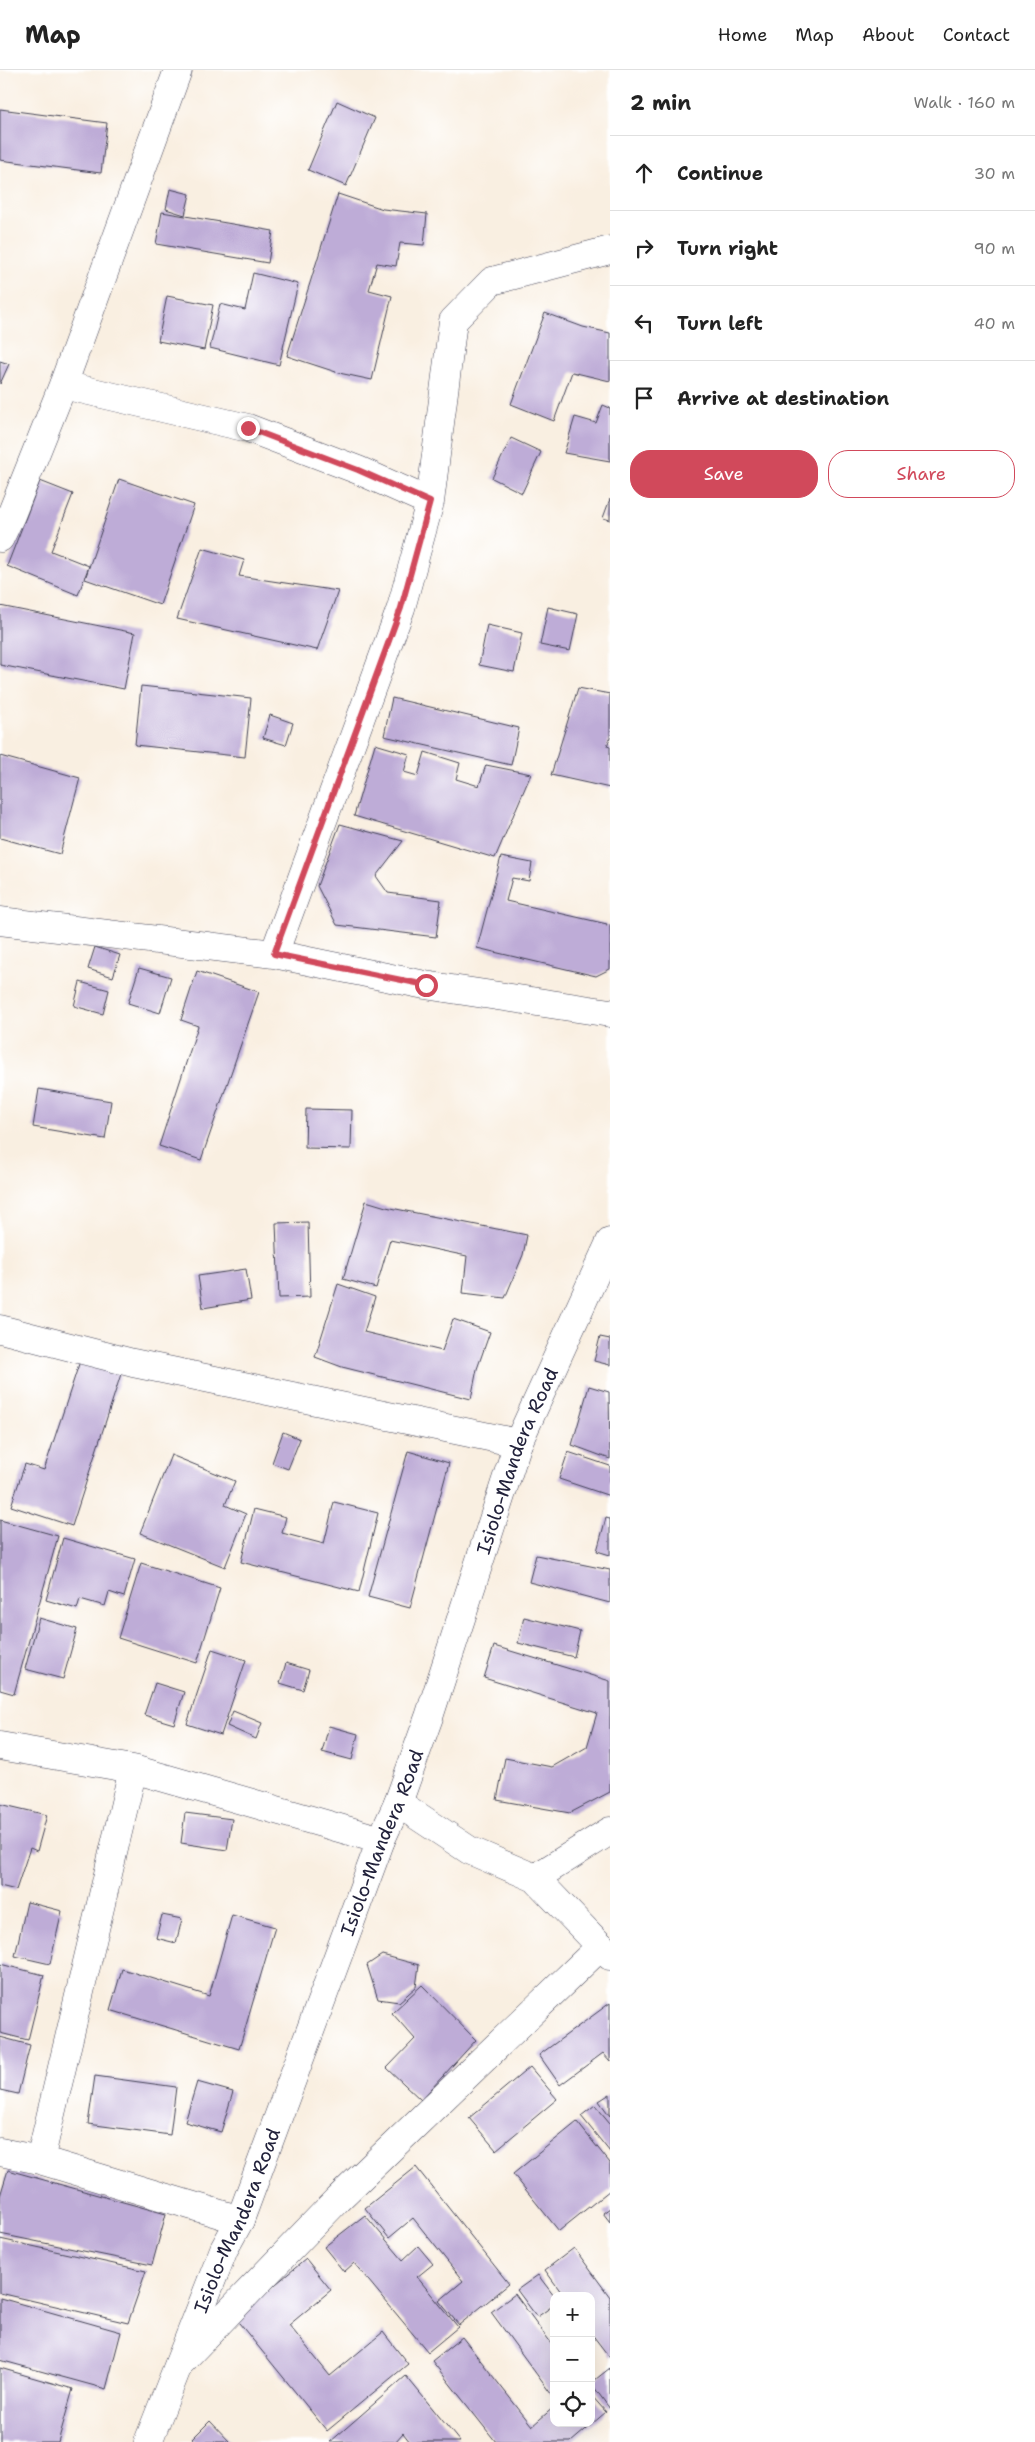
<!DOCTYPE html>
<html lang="en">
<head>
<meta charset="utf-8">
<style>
  :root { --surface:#fff; --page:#f6f6f6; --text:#222; --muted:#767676; --line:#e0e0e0; --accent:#d1495b }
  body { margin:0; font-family:"Shantell Sans",sans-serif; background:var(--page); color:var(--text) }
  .controls { position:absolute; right:15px; bottom:15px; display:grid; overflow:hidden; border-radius:10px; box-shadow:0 5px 20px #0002 }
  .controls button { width:45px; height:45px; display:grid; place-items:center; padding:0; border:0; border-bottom:1px solid var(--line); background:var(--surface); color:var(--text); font:25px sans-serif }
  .stop { position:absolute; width:15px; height:15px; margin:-11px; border:4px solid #d1495b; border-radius:50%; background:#fff }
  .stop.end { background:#d1495b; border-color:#fff; box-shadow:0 1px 5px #0008 }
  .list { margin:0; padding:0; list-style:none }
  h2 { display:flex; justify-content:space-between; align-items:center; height:65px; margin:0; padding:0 20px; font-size:21px }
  h2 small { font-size:16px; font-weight:400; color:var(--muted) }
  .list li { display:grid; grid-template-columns:32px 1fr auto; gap:15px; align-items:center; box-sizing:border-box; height:75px; padding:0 20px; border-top:1px solid var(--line) }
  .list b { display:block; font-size:19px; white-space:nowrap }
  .list em { font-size:16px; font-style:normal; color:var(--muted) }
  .actions { display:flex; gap:10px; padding:15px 20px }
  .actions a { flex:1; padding:11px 0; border:1px solid var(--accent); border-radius:20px; text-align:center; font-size:18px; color:var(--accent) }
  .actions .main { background:var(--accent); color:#fff }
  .icon { flex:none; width:28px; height:28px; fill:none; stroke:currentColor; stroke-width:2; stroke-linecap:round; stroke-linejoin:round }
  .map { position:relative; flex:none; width:610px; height:2372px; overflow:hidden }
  header { display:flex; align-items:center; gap:30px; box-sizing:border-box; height:70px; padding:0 25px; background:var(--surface); border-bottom:1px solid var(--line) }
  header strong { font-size:24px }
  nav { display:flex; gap:28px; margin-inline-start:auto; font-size:18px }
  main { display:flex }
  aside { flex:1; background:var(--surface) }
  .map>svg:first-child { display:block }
  .building { fill:#beacd7 }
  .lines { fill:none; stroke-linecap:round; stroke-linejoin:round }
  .street-casing { stroke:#424154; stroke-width:29 }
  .secondary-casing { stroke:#424154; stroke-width:29 }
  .highway-casing { stroke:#424154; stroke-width:29 }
  .street { stroke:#fff; stroke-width:28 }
  .secondary { stroke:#fff; stroke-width:28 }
  .highway { stroke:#fff; stroke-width:28 }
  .route { stroke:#d1495b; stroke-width:6 }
  .labels { text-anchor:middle; stroke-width:4; stroke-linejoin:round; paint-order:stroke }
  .street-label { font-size:19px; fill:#22223b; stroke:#fff }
</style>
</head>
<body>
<header>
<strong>Map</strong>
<nav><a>Home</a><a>Map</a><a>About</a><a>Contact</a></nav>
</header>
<main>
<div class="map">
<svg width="610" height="2372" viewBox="0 0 610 2372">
  <rect width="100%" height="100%" fill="#fff"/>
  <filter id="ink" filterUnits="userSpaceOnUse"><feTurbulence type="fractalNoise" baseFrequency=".02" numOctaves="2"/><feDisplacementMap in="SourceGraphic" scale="10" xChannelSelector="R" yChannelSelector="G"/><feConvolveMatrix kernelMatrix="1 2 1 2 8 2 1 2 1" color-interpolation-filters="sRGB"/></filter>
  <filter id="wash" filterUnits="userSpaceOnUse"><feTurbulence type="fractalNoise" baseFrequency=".0096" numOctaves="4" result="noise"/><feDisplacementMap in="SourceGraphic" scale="20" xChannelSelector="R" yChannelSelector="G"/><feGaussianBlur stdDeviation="1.12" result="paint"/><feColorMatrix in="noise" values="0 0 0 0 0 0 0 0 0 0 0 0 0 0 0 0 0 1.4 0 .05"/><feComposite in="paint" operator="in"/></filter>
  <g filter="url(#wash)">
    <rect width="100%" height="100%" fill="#f9efe1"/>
    <g id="blocks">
      <path class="building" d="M 337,31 L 375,48 L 346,116 L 308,100 Z
        M 0,39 L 107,53 L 101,103 L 0,90 Z
        M 170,119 L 190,124 L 185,145 L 166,139 Z
        M 338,124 L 383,139 L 427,144 L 424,175 L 400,173 L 396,196 L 377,193 L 369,220 L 392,226 L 372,310 L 339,303 L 287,286 Z
        M 162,142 L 273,161 L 268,193 L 156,174 Z
        M 253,203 L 298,214 L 279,295 L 210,278 L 220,234 L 245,240 Z
        M 167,226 L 213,235 L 204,280 L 158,271 Z
        M 545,243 L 583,257 L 610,263 L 610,311 L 572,302 L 554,351 L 511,334 Z
        M 0,291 L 9,294 L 0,314 Z
        M 603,335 L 610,338 L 610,391 L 564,383 L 575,347 L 596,353 Z
        M 511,368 L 541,382 L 522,423 L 492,408 Z
        M 119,409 L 194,435 L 160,535 L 85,509 Z
        M 40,411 L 73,424 L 51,481 L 89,496 L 78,525 L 7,496 Z
        M 610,429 L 610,450 L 603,448 Z
        M 202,478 L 244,490 L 239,506 L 338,521 L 317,580 L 177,549 Z
        M 0,536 L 135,563 L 124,619 L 0,595 Z
        M 548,537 L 578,544 L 570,581 L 540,575 Z
        M 487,555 L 522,563 L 514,602 L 479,595 Z
        M 141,616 L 251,628 L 245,687 L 135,675 Z
        M 578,618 L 610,624 L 610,668 L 607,676 L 610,677 L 610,718 L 551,705 Z
        M 392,628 L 519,658 L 511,695 L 384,666 Z
        M 270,645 L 293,653 L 286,675 L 263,668 Z
        M 375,674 L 409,684 L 404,702 L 418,706 L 425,682 L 460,693 L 456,709 L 479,716 L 486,695 L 531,704 L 495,788 L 354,746 Z
        M 0,686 L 80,708 L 60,784 L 0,768 Z
        M 340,754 L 403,771 L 376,806 L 388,823 L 441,830 L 436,867 L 337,855 L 317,816 Z
        M 501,787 L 532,793 L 529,811 L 512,808 L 506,831 L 607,854 L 606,856 L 610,855 L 610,899 L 596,906 L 477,878 Z
        M 95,877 L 120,885 L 113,907 L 88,899 Z
        M 139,898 L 171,907 L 160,943 L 128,933 Z
        M 197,901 L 259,922 L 201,1090 L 159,1076 L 198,956 L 181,950 Z
        M 80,912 L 109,920 L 103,944 L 74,936 Z
        M 39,1019 L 111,1031 L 105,1069 L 33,1057 Z
        M 306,1039 L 352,1040 L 351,1079 L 305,1078 Z
        M 366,1131 L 386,1137 L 527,1165 L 523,1185 L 505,1228 L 463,1223 L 467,1186 L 390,1170 L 376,1218 L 343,1209 Z
        M 308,1152 L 310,1227 L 279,1228 L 276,1153 Z
        M 246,1199 L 251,1230 L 203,1238 L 198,1206 Z
        M 338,1214 L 375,1227 L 364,1262 L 442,1281 L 453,1249 L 490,1262 L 477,1299 L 471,1329 L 342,1297 L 315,1287 Z
        M 600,1267 L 610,1269 L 610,1295 L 594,1291 Z
        M 80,1291 L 121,1304 L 72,1456 L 11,1436 L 25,1394 L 44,1400 Z
        M 589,1316 L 609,1322 L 610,1389 L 572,1375 Z
        M 283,1362 L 300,1369 L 288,1399 L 272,1393 Z
        M 408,1381 L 449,1393 L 410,1538 L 368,1527 Z
        M 568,1382 L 610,1396 L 610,1426 L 559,1409 Z
        M 171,1385 L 235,1411 L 225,1435 L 246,1444 L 225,1497 L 140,1463 Z
        M 334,1432 L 378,1443 L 359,1522 L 241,1492 L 254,1439 L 286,1447 L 282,1463 L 324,1474 Z
        M 606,1448 L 610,1449 L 610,1485 L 597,1481 Z
        M 0,1450 L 58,1466 L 14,1624 L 0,1620 Z
        M 63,1468 L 135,1489 L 124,1527 L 109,1522 L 105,1536 L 80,1529 L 77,1539 L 46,1530 Z
        M 536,1485 L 610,1500 L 610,1533 L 529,1512 Z
        M 141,1493 L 220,1518 L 197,1593 L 118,1568 Z
        M 524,1547 L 580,1561 L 574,1587 L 518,1573 Z
        M 39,1548 L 77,1559 L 63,1609 L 25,1599 Z
        M 494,1576 L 610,1611 L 610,1722 L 570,1743 L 497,1730 L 505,1688 L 552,1697 L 587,1677 L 597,1643 L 484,1608 Z
        M 212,1579 L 246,1590 L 221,1665 L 187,1654 Z
        M 286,1593 L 309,1600 L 303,1620 L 280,1613 Z
        M 155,1613 L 184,1622 L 174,1654 L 144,1645 Z
        M 233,1641 L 262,1653 L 256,1669 L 227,1656 Z
        M 329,1656 L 358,1664 L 352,1690 L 322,1682 Z
        M 0,1734 L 47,1745 L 37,1781 L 30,1778 L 16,1820 L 0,1816 Z
        M 185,1743 L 232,1749 L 227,1780 L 181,1773 Z
        M 27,1832 L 62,1841 L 50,1894 L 15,1886 Z
        M 162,1845 L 182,1849 L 176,1873 L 156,1868 Z
        M 232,1845 L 275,1857 L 239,1979 L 110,1940 L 122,1899 L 209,1926 Z
        M 382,1885 L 419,1895 L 416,1917 L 399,1932 L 378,1929 L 367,1895 Z
        M 0,1894 L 44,1905 L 28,1970 L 0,1963 Z
        M 422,1915 L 476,1970 L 421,2030 L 387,1998 L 415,1969 L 392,1943 Z
        M 610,1933 L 610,1991 L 603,1983 L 560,2015 L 539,1985 Z
        M 0,1967 L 30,1975 L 18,2024 L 0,2020 Z
        M 530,1997 L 557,2029 L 496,2080 L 469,2048 Z
        M 95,2006 L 176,2017 L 170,2065 L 88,2054 Z
        M 197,2012 L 233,2022 L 221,2062 L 185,2052 Z
        M 610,2024 L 610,2046 L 599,2031 Z
        M 595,2035 L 610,2053 L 610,2082 L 581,2046 Z
        M 577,2052 L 610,2093 L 610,2120 L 559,2161 L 513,2104 Z
        M 416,2097 L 509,2214 L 459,2255 L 439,2231 L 463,2211 L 413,2148 L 389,2168 L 365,2138 Z
        M 8,2100 L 166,2144 L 152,2195 L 0,2164 L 0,2126 Z
        M 610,2138 L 610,2152 L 603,2143 Z
        M 365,2145 L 403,2190 L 418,2176 L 433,2194 L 417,2207 L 458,2257 L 428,2282 L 354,2193 L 344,2202 L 324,2177 Z
        M 0,2169 L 146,2201 L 128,2253 L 0,2223 Z
        M 574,2178 L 610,2227 L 610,2288 L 591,2263 L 591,2226 L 564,2226 L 545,2200 Z
        M 306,2189 L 331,2220 L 289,2255 L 330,2306 L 383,2262 L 408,2294 L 327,2361 L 235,2248 Z
        M 538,2205 L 554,2226 L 554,2235 L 537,2247 L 517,2220 Z
        M 515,2224 L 554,2277 L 554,2328 L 491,2242 Z
        M 0,2228 L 121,2262 L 106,2319 L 0,2290 Z
        M 462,2267 L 532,2356 L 554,2337 L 554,2353 L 591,2353 L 591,2325 L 606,2342 L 571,2372 L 496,2372 L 432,2291 Z
        M 0,2298 L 73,2319 L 58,2372 L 0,2372 Z
        M 610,2298 L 610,2339 L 591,2313 Z
        M 406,2306 L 460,2372 L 410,2372 L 403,2363 L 395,2372 L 330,2372 Z
        M 210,2351 L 230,2372 L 195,2372 L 192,2369 Z"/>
    </g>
  </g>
  <g filter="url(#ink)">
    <use href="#blocks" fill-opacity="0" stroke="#424154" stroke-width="1"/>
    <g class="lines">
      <defs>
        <path id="street" d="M 63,315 L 248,358 L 358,400 L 430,432 L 401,538 L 274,884
          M 430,432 L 453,251 L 492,211 L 610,180
          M 0,468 L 11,445 L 63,315 L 178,0
          M 0,851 L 274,884 L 425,915 L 610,943
          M 0,1259 L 133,1293 L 518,1373
          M 0,1676 L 133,1699 L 381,1770
          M 535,1808 L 610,1761
          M 0,2082 L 40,2090 L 240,2150
          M 40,2090 L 133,1699
          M 179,2294 L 337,2130 L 601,1876"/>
        <path id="secondary" d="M 398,1733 L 469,1780 L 535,1808 L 610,1886"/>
        <g id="highway">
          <path id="s1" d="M 148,2372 L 224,2179 L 240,2150 L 381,1770 L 398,1733 L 429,1647 L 518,1373 L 610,1172"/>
        </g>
      </defs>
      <use href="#street" class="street-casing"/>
      <use href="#secondary" class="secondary-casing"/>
      <use href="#highway" class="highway-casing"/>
      <use href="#street" class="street"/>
      <use href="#secondary" class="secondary"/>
      <use href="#highway" class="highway"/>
    </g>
  </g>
  <g class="lines" filter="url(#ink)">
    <path class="route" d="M 248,358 L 358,400 L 430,432 L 401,538 L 274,884 L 426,915"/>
  </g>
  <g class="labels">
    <g class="street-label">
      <text dy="7" stroke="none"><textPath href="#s1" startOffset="1049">Isiolo-Mandera Road</textPath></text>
      <text dy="7" stroke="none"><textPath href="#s1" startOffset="644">Isiolo-Mandera Road</textPath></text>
      <text dy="7" stroke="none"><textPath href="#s1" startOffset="239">Isiolo-Mandera Road</textPath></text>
    </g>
  </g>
</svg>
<div class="controls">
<button>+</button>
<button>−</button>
<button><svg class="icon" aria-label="locate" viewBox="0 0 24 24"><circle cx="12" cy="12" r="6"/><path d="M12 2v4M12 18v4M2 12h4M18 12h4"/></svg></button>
</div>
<div class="stop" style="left:426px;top:915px"></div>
<div class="stop end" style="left:248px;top:358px"></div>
</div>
<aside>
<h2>2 min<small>Walk · 160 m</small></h2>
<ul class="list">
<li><svg class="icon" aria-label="ahead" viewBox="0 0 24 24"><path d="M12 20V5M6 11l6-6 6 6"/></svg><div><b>Continue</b></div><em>30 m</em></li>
<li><svg class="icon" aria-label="right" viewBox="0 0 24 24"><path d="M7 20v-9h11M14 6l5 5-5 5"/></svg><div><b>Turn right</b></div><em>90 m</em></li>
<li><svg class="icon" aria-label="left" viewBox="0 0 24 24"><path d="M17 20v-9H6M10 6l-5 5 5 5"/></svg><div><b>Turn left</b></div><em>40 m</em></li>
<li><svg class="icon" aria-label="arrive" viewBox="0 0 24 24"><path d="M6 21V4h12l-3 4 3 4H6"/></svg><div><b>Arrive at destination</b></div></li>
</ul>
<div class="actions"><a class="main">Save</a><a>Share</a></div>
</aside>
</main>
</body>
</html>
